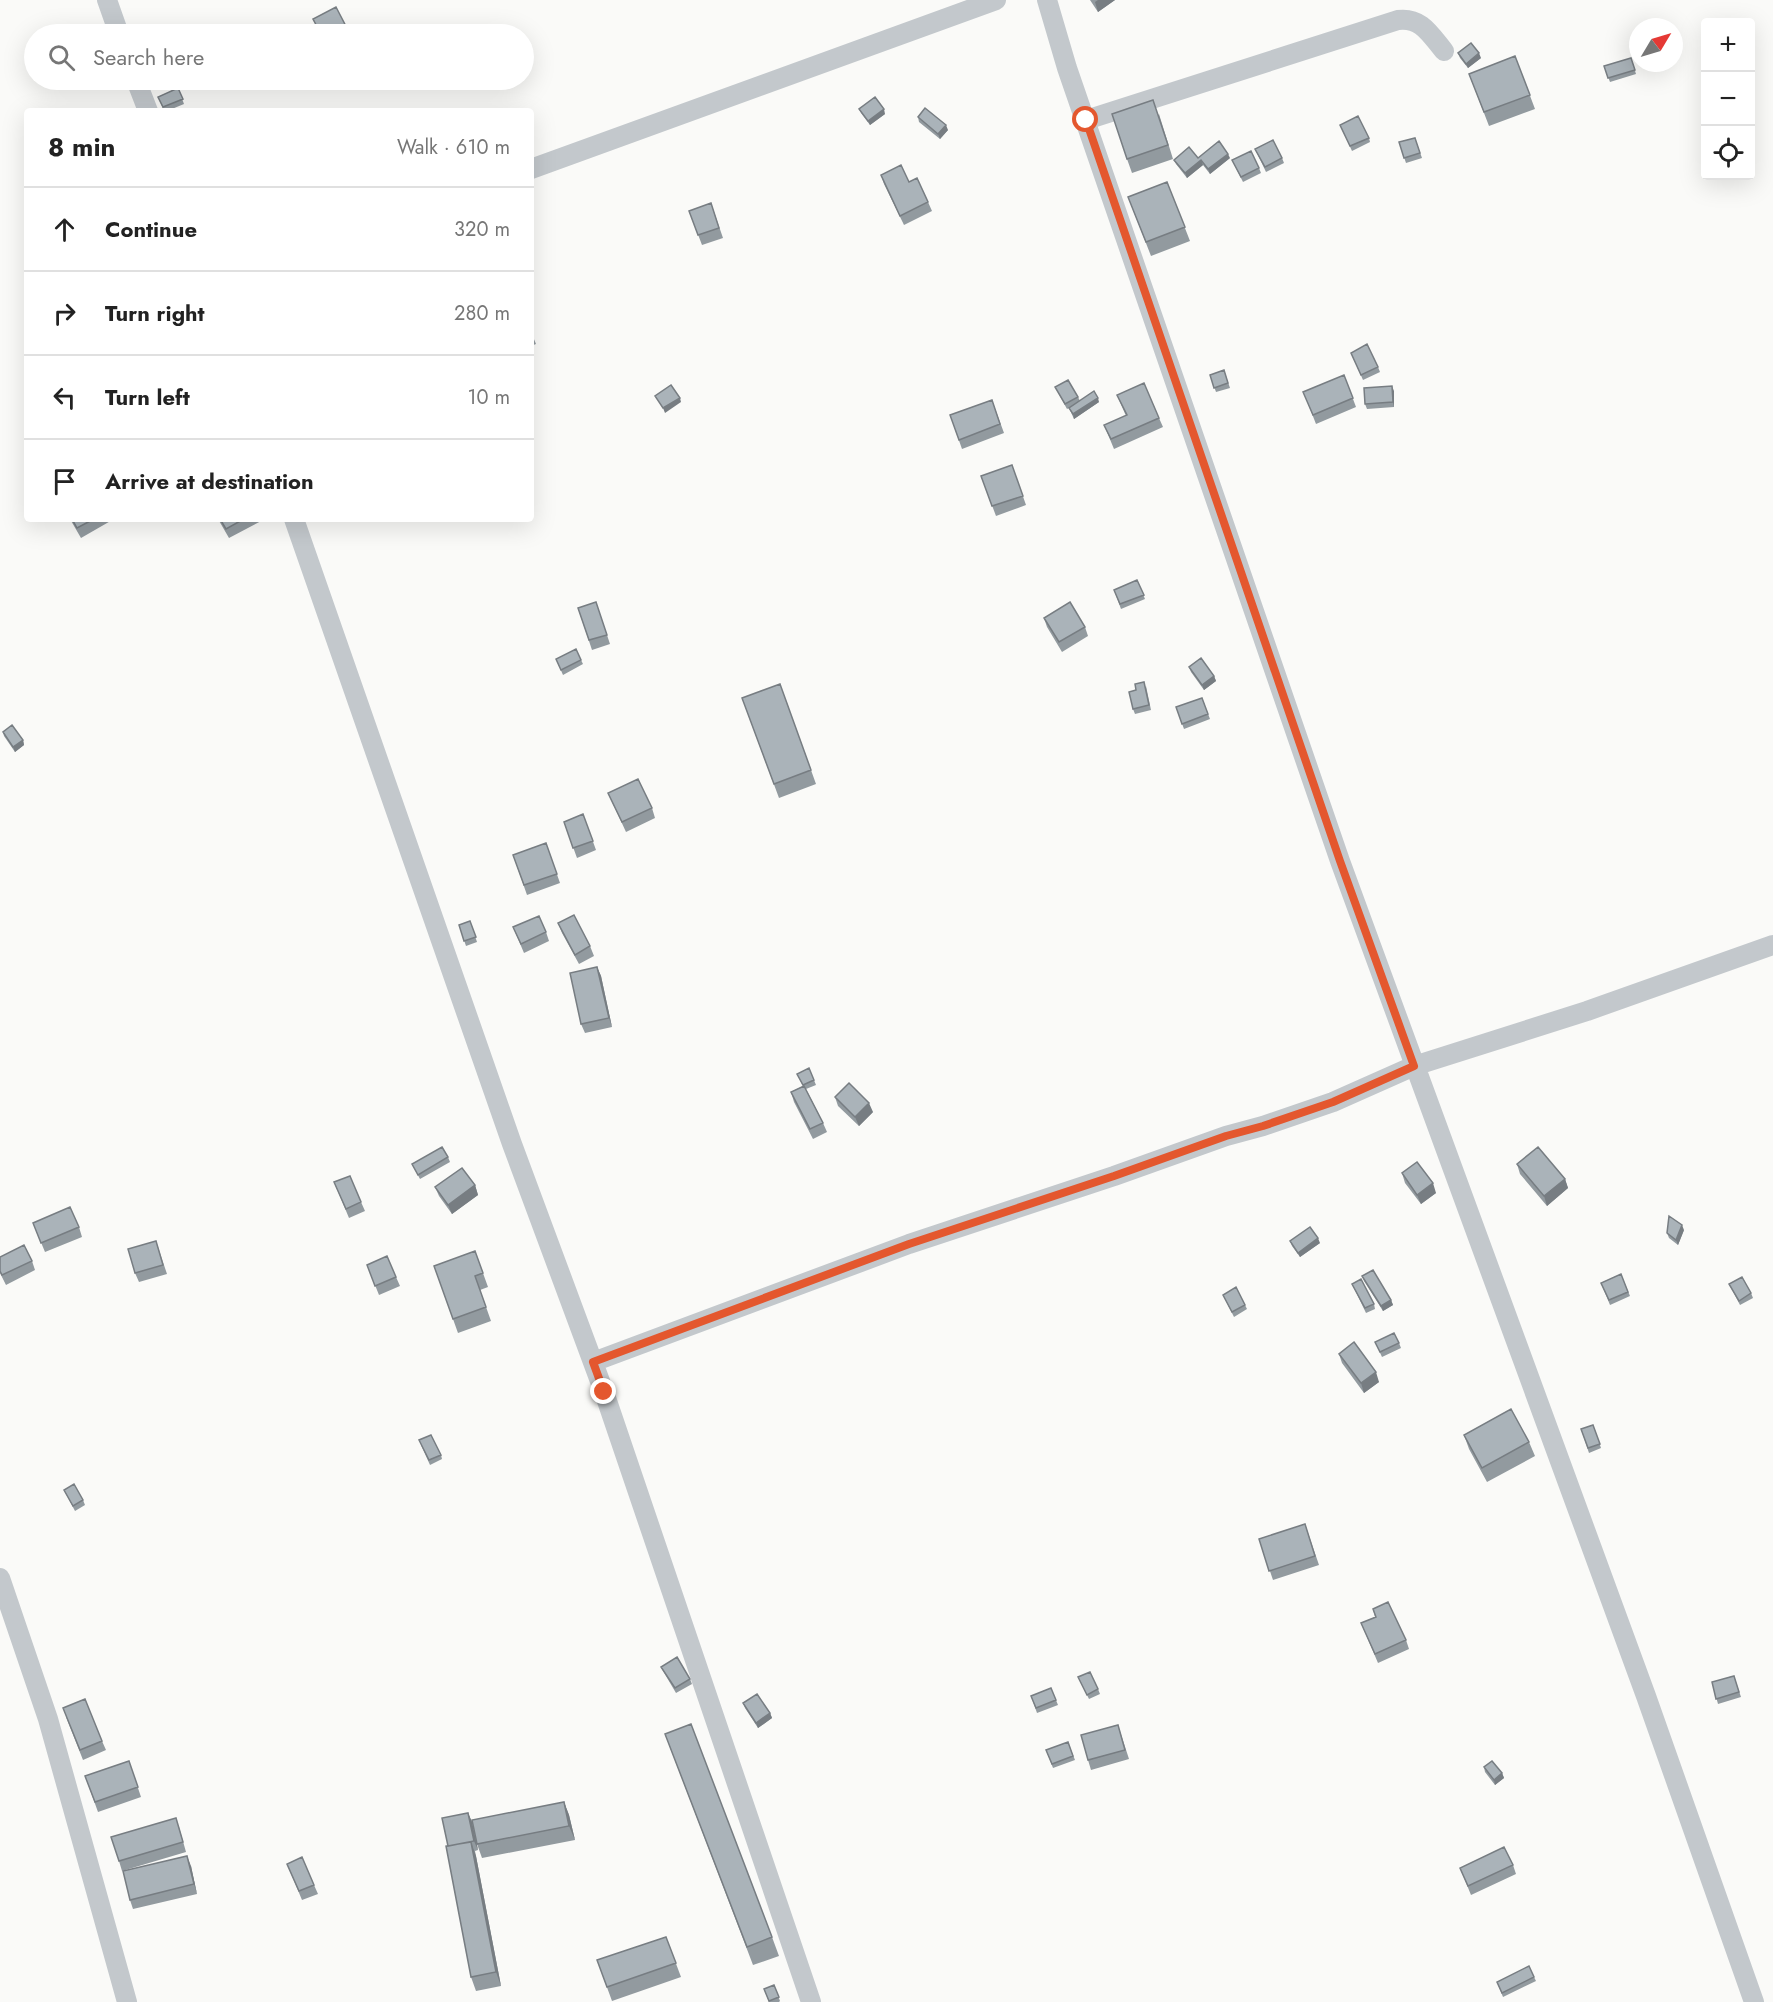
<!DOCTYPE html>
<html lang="en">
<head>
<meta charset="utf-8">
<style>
  :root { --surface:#fff; --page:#f6f6f6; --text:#222; --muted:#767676; --line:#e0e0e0 }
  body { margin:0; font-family:Jost,sans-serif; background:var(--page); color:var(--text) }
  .controls { position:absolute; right:18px; top:18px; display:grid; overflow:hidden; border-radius:6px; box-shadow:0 6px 24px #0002 }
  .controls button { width:54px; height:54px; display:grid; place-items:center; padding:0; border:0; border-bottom:2px solid var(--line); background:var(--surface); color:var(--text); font:30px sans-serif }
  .compass { position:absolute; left:1629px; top:18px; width:54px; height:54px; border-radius:50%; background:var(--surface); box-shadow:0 6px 24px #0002; rotate:52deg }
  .stop { position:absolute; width:18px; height:18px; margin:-14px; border:4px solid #e4572e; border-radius:50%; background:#fff }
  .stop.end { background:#e4572e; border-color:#fff; box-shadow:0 2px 6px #0008 }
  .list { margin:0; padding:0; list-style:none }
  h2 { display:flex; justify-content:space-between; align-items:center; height:78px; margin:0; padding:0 24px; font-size:26px }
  h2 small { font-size:20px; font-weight:400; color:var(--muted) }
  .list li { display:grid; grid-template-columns:39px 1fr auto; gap:18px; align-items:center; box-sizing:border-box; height:84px; padding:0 24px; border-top:2px solid var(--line) }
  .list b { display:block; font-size:22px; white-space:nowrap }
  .list em { font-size:20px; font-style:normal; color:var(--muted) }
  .icon { flex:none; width:33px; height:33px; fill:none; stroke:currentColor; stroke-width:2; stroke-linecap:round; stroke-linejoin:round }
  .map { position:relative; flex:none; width:1773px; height:2002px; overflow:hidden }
  .search { position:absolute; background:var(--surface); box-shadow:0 6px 24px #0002; left:24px; top:24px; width:510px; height:66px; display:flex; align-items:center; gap:15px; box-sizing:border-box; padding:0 21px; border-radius:33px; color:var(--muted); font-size:22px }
  .panel { position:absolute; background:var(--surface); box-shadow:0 6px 24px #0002; left:24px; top:108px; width:510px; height:414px; border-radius:6px }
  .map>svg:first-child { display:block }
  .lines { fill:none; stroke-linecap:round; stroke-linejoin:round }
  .street { stroke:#c3c8cc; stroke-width:20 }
  .wall { fill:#929a9f }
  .shaded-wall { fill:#777d82 }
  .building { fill:#aab3b9; stroke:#777d82; stroke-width:1.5 }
  .route { stroke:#e4572e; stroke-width:8 }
</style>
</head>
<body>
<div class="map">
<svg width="1773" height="2002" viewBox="0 0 1773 2002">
  <rect width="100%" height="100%" fill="#fafaf8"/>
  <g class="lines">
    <path class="street" d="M 107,0 L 119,34
      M 1047,0 L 1067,68 L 1340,861 L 1646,1696 L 1754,2002
      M 136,80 L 148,111
      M 1086,120 L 1398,20 C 1421,17 1430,34 1444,51
      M 531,169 L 996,0
      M 294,519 L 512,1144 L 604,1392 L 811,2002
      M 593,1362 L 909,1244 L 1114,1176 L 1226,1136 L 1263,1126 L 1333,1102 L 1414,1066 L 1587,1011 L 1773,945
      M 0,1578 L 48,1719 L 127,2002"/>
  </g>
  <path class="wall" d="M 1090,0 L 1115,0 L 1098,12 Z
    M 1458,53 L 1481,58 L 1468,68 L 1460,58 Z
    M 1515,56 L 1535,109 L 1489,126 L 1469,74 Z
    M 1631,58 L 1636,74 L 1610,82 L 1604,66 Z
    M 178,88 L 184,104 L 167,111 L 164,111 L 158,97 Z
    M 859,109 L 885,114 L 870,125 L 861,113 Z
    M 1159,114 L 1173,159 L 1132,173 L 1127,159 Z
    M 918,117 L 948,130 L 940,139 L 919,122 Z
    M 1340,125 L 1369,138 L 1370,142 L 1352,151 Z
    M 1415,138 L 1422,158 L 1406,163 L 1399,142 Z
    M 1255,149 L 1282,158 L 1284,163 L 1266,172 Z
    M 1198,158 L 1230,158 L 1210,174 L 1203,165 L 1187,178 L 1176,164 L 1174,160 Z
    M 1232,160 L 1259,168 L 1261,173 L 1243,182 Z
    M 881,175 L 909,182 L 928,202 L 932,211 L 904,225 L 884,184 Z
    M 1167,182 L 1190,241 L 1151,256 L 1128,197 Z
    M 711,203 L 723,238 L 702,245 L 689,211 Z
    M 531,332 L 536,344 L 531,346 Z
    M 1351,353 L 1378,367 L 1380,372 L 1363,380 Z
    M 1224,370 L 1230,388 L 1216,392 L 1210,375 Z
    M 1344,375 L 1356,407 L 1316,424 L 1307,401 Z
    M 1055,387 L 1078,397 L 1080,401 L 1099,402 L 1074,419 L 1069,408 L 1067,409 Z
    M 1394,391 L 1394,407 L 1367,409 L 1365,404 Z
    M 1117,395 L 1159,418 L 1163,427 L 1114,449 L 1104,425 L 1126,416 Z
    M 992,400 L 1004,433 L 962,449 L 950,415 Z
    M 1012,465 L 1026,505 L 996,516 L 981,476 Z
    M 70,519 L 114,519 L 81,538 Z
    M 218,519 L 265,519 L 229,538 Z
    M 1137,580 L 1145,599 L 1121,609 L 1114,590 Z
    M 596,602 L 610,644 L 592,650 L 578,608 Z
    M 1044,618 L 1085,627 L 1088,636 L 1062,652 L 1047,627 Z
    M 556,659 L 581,660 L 583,664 L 563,675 Z
    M 1189,667 L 1214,676 L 1216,681 L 1204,690 L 1191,672 Z
    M 780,684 L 816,784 L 779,798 L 742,698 Z
    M 1146,686 L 1151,710 L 1135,714 L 1133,709 Z
    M 1202,698 L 1210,719 L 1184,729 L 1176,707 Z
    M 3,732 L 23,740 L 24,745 L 15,752 L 4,736 Z
    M 608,793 L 652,808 L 655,818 L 626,832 Z
    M 583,814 L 596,850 L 577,858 L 564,822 Z
    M 546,843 L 560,883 L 527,895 L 513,855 Z
    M 470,921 L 477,942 L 466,946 L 459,925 Z
    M 558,923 L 590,946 L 594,956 L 579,964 L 562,933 Z
    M 513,927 L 546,932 L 549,941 L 524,953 Z
    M 597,967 L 601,976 L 612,1027 L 585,1033 L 581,1024 Z
    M 809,1068 L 816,1085 L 806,1089 L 823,1123 L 827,1132 L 813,1139 L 794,1102 L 791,1092 L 803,1086 L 797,1074 Z
    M 835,1097 L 873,1112 L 859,1126 L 838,1106 Z
    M 448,1157 L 450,1162 L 420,1179 L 412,1164 Z
    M 1517,1164 L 1565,1179 L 1568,1188 L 1547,1206 L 1520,1174 Z
    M 1402,1173 L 1436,1193 L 1421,1204 L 1405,1183 Z
    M 334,1182 L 361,1202 L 365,1211 L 349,1218 Z
    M 475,1185 L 478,1195 L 452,1214 L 439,1196 L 435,1187 Z
    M 33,1223 L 79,1227 L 82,1237 L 45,1252 Z
    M 1684,1230 L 1678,1245 L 1669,1238 L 1667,1233 Z
    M 156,1241 L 167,1274 L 139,1282 L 135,1273 Z
    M 1290,1241 L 1320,1243 L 1300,1257 L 1292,1246 Z
    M 475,1251 L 488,1287 L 480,1290 L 491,1321 L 458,1333 L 434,1266 Z
    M 0,1257 L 32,1261 L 35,1270 L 6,1285 L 0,1273 Z
    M 367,1265 L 396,1277 L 400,1286 L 379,1295 Z
    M 1621,1274 L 1630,1296 L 1610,1305 L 1601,1283 Z
    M 1362,1276 L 1391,1300 L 1393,1305 L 1383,1311 L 1364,1281 Z
    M 1352,1284 L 1374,1304 L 1375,1309 L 1366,1313 Z
    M 1729,1284 L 1751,1293 L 1753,1298 L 1740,1305 Z
    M 1223,1295 L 1245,1305 L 1247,1309 L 1234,1317 Z
    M 1375,1342 L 1399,1343 L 1401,1348 L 1382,1357 Z
    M 1339,1354 L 1379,1382 L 1364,1393 L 1342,1363 Z
    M 1593,1425 L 1601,1448 L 1589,1453 L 1581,1429 Z
    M 1464,1435 L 1529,1442 L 1535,1456 L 1487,1482 L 1469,1449 Z
    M 421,1445 L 441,1455 L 442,1459 L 430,1465 Z
    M 64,1490 L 83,1500 L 85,1505 L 75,1511 Z
    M 1305,1524 L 1319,1565 L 1273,1580 L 1259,1539 Z
    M 1373,1609 L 1406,1640 L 1409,1649 L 1378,1663 L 1361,1623 L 1375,1617 Z
    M 661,1667 L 690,1679 L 692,1684 L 676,1693 L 663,1671 Z
    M 1734,1676 L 1741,1697 L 1718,1704 L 1712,1682 Z
    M 1078,1677 L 1098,1689 L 1100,1694 L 1089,1699 Z
    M 1051,1688 L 1058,1705 L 1037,1713 L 1031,1696 Z
    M 743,1703 L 770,1713 L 772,1718 L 758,1728 L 745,1708 Z
    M 66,1717 L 102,1741 L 106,1750 L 83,1760 Z
    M 1118,1725 L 1129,1759 L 1091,1770 L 1088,1760 Z
    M 665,1734 L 772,1937 L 779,1956 L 753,1965 Z
    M 1068,1742 L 1075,1760 L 1053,1768 L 1046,1750 Z
    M 129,1761 L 141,1797 L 98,1812 L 85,1776 Z
    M 1484,1767 L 1502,1773 L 1504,1778 L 1495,1785 L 1485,1772 Z
    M 564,1802 L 569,1815 L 575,1840 L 482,1858 L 477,1844 Z
    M 468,1813 L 472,1822 L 478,1850 L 475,1851 L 501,1986 L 476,1991 L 471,1977 L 448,1846 Z
    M 179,1827 L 186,1852 L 122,1871 L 119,1861 Z
    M 287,1864 L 314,1885 L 318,1894 L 302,1900 Z
    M 1513,1865 L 1516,1874 L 1471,1895 L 1460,1868 Z
    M 191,1866 L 197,1894 L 133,1909 L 130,1900 Z
    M 666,1937 L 681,1977 L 612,2001 L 597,1960 Z
    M 1534,1977 L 1536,1981 L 1503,1997 L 1497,1982 Z
    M 774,1985 L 780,2001 L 779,2002 L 769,2002 L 764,1989 Z"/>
  <path class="shaded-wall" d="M 1098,0 L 1115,0 L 1098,12 L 1095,2 Z
    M 1479,53 L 1481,58 L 1468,68 L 1466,64 Z
    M 884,109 L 885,114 L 870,125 L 868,121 Z
    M 946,125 L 948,130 L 940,139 L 938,134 Z
    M 1228,154 L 1230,158 L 1210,174 L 1208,169 Z
    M 1201,160 L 1203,165 L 1187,178 L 1185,173 Z
    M 1392,386 L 1394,391 L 1394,407 L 1393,402 Z
    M 680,398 L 681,402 L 665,413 L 663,408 Z
    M 1098,398 L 1099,402 L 1074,419 L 1073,414 Z
    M 1214,676 L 1216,681 L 1204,690 L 1202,685 Z
    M 23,740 L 24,745 L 15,752 L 13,747 Z
    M 597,967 L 601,976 L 612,1027 L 609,1018 Z
    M 869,1103 L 873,1112 L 859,1126 L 855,1117 Z
    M 1565,1179 L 1568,1188 L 1547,1206 L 1544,1196 Z
    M 1433,1183 L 1436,1193 L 1421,1204 L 1417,1195 Z
    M 475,1185 L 478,1195 L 452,1214 L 448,1205 Z
    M 1682,1225 L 1684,1230 L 1678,1245 L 1676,1240 Z
    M 1318,1238 L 1320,1243 L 1300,1257 L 1298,1253 Z
    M 1391,1300 L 1393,1305 L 1383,1311 L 1381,1306 Z
    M 1376,1372 L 1379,1382 L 1364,1393 L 1361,1383 Z
    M 770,1713 L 772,1718 L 758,1728 L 756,1723 Z
    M 1502,1773 L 1504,1778 L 1495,1785 L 1494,1780 Z
    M 564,1802 L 569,1815 L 575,1840 L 569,1826 Z
    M 468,1813 L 472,1822 L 478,1850 L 474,1841 Z
    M 471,1842 L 476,1856 L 501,1986 L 496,1972 Z
    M 187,1856 L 191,1866 L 197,1894 L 194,1884 Z"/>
  <path class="building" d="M 336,7 L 350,34 L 321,34 L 313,19 Z
    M 1471,43 L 1479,53 L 1466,64 L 1458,53 Z
    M 1515,56 L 1530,95 L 1484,112 L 1469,74 Z
    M 1631,58 L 1635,70 L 1608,78 L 1604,66 Z
    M 178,88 L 183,99 L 163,107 L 158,97 Z
    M 875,97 L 884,109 L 868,121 L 859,109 Z
    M 1153,100 L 1168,145 L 1127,159 L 1112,114 Z
    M 925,108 L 946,125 L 938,134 L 918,117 Z
    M 1358,116 L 1369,138 L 1350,146 L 1340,125 Z
    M 1415,138 L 1420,153 L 1404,158 L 1399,142 Z
    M 1273,140 L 1282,158 L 1265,167 L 1255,149 Z
    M 1219,141 L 1228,154 L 1208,169 L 1201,160 L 1185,173 L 1174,160 L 1189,147 L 1198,158 Z
    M 1251,151 L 1259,168 L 1241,177 L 1232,160 Z
    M 901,165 L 909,182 L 917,178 L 928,202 L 900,216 L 881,175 Z
    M 1167,182 L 1185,227 L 1146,242 L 1128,197 Z
    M 711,203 L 719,228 L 698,235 L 689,211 Z
    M 1367,344 L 1378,367 L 1361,375 L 1351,353 Z
    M 1224,370 L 1228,383 L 1214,388 L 1210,375 Z
    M 1344,375 L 1353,398 L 1313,415 L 1303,392 Z
    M 1068,380 L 1078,397 L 1065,404 L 1055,387 Z
    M 1144,383 L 1159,418 L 1111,439 L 1104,425 L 1127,415 L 1117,395 Z
    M 671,385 L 680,398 L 663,408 L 655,396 Z
    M 1392,386 L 1393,402 L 1365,404 L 1364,388 Z
    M 1094,391 L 1098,398 L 1073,414 L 1069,408 Z
    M 992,400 L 1000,424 L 959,440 L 950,415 Z
    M 1012,465 L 1023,496 L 992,506 L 981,476 Z
    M 72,519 L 94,519 L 77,528 Z
    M 220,519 L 244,519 L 226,529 Z
    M 1137,580 L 1144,595 L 1120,604 L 1114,590 Z
    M 596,602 L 607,635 L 589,640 L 578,608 Z
    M 1070,602 L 1085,627 L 1059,642 L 1044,618 Z
    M 576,649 L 581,660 L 561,670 L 556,659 Z
    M 1201,658 L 1214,676 L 1202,685 L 1189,667 Z
    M 1144,682 L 1149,705 L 1133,709 L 1129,692 L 1136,690 L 1135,684 Z
    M 780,684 L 811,770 L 774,784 L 742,698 Z
    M 1202,698 L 1208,714 L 1182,724 L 1176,707 Z
    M 12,725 L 23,740 L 13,747 L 3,732 Z
    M 638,779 L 652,808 L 622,822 L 608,793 Z
    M 583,814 L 593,841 L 573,848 L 564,822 Z
    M 546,843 L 557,874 L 524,885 L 513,855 Z
    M 574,915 L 590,946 L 575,955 L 558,923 Z
    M 539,916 L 546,932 L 521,944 L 513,927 Z
    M 470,921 L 476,937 L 464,941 L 459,925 Z
    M 597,967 L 609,1018 L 581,1024 L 570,973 Z
    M 809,1068 L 814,1080 L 803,1085 L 797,1074 Z
    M 849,1083 L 869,1103 L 855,1117 L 835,1097 Z
    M 804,1086 L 823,1123 L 810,1129 L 791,1092 Z
    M 442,1147 L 448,1157 L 418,1175 L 412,1164 Z
    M 1538,1147 L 1565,1179 L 1544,1196 L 1517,1164 Z
    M 1417,1162 L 1433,1183 L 1417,1195 L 1402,1173 Z
    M 462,1168 L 475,1185 L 448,1205 L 435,1187 Z
    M 350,1176 L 361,1202 L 346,1209 L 334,1182 Z
    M 70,1207 L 79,1227 L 41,1243 L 33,1223 Z
    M 1669,1216 L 1682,1225 L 1676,1240 L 1667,1233 Z
    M 1310,1227 L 1318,1238 L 1298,1253 L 1290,1241 Z
    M 156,1241 L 163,1265 L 135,1273 L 128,1249 Z
    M 24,1245 L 32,1261 L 2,1275 L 0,1271 L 0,1257 Z
    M 475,1251 L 483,1273 L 475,1276 L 486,1307 L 453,1319 L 434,1266 Z
    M 387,1256 L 396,1277 L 375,1286 L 367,1265 Z
    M 1373,1270 L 1391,1300 L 1381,1306 L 1362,1276 Z
    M 1621,1274 L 1628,1292 L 1609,1300 L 1601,1283 Z
    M 1742,1277 L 1751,1293 L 1739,1301 L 1729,1284 Z
    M 1361,1279 L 1374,1304 L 1365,1308 L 1352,1284 Z
    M 1236,1287 L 1245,1305 L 1232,1312 L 1223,1295 Z
    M 1394,1333 L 1399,1343 L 1380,1352 L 1375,1342 Z
    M 1354,1342 L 1376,1372 L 1361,1383 L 1339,1354 Z
    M 1511,1409 L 1529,1442 L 1482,1468 L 1464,1435 Z
    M 1593,1425 L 1600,1444 L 1588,1448 L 1581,1429 Z
    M 431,1435 L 441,1455 L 429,1460 L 419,1440 Z
    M 74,1484 L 83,1500 L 73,1506 L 64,1490 Z
    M 1305,1524 L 1315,1556 L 1269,1571 L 1259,1539 Z
    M 1388,1602 L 1406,1640 L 1375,1654 L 1361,1623 L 1376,1617 L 1373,1609 Z
    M 677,1657 L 690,1679 L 675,1688 L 661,1667 Z
    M 1090,1672 L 1098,1689 L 1087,1695 L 1078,1677 Z
    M 1734,1676 L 1739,1692 L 1716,1699 L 1712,1682 Z
    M 1051,1688 L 1056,1700 L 1036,1708 L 1031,1696 Z
    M 757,1694 L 770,1713 L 756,1723 L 743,1703 Z
    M 85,1699 L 102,1741 L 80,1750 L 63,1708 Z
    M 691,1724 L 772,1937 L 747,1947 L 665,1734 Z
    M 1118,1725 L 1125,1750 L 1088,1760 L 1081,1735 Z
    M 1068,1742 L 1073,1756 L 1052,1764 L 1046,1750 Z
    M 129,1761 L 138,1787 L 95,1802 L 85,1776 Z
    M 1492,1761 L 1502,1773 L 1494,1780 L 1484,1767 Z
    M 564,1802 L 569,1826 L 477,1844 L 472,1820 Z
    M 468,1813 L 474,1841 L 448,1846 L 442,1818 Z
    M 176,1818 L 183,1842 L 119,1861 L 111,1837 Z
    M 471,1842 L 496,1972 L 471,1977 L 446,1846 Z
    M 1504,1847 L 1513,1865 L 1468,1886 L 1460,1868 Z
    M 187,1856 L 194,1884 L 130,1900 L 123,1871 Z
    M 302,1857 L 314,1885 L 299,1891 L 287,1864 Z
    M 666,1937 L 676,1963 L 607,1987 L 597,1960 Z
    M 1529,1966 L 1534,1977 L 1502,1993 L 1497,1982 Z
    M 774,1985 L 779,1997 L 769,2001 L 764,1989 Z"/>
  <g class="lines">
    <path class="route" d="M 604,1392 L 593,1362 L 909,1244 L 1114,1176 L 1226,1136 L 1263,1126 L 1333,1102 L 1414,1066 L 1340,861 L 1086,120"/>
  </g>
</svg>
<div class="controls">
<button>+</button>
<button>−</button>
<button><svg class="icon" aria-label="locate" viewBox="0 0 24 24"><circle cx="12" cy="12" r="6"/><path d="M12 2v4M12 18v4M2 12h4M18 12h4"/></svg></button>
</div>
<svg class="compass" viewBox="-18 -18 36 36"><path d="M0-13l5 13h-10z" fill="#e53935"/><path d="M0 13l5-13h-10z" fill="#767676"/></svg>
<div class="stop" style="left:1086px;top:120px"></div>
<div class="stop end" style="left:604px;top:1392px"></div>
<div class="search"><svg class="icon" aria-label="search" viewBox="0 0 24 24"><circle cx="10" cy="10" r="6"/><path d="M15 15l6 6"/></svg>Search here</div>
<section class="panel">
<h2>8 min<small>Walk · 610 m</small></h2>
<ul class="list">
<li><svg class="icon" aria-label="ahead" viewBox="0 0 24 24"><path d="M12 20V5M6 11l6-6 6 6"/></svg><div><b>Continue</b></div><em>320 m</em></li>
<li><svg class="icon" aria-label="right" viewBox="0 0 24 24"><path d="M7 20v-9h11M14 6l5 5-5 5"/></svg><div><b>Turn right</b></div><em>280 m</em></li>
<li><svg class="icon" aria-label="left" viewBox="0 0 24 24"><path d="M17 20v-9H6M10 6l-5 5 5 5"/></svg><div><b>Turn left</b></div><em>10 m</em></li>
<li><svg class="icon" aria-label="arrive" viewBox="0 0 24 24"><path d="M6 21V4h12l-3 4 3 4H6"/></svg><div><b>Arrive at destination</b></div></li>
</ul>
</section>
</div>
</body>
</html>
